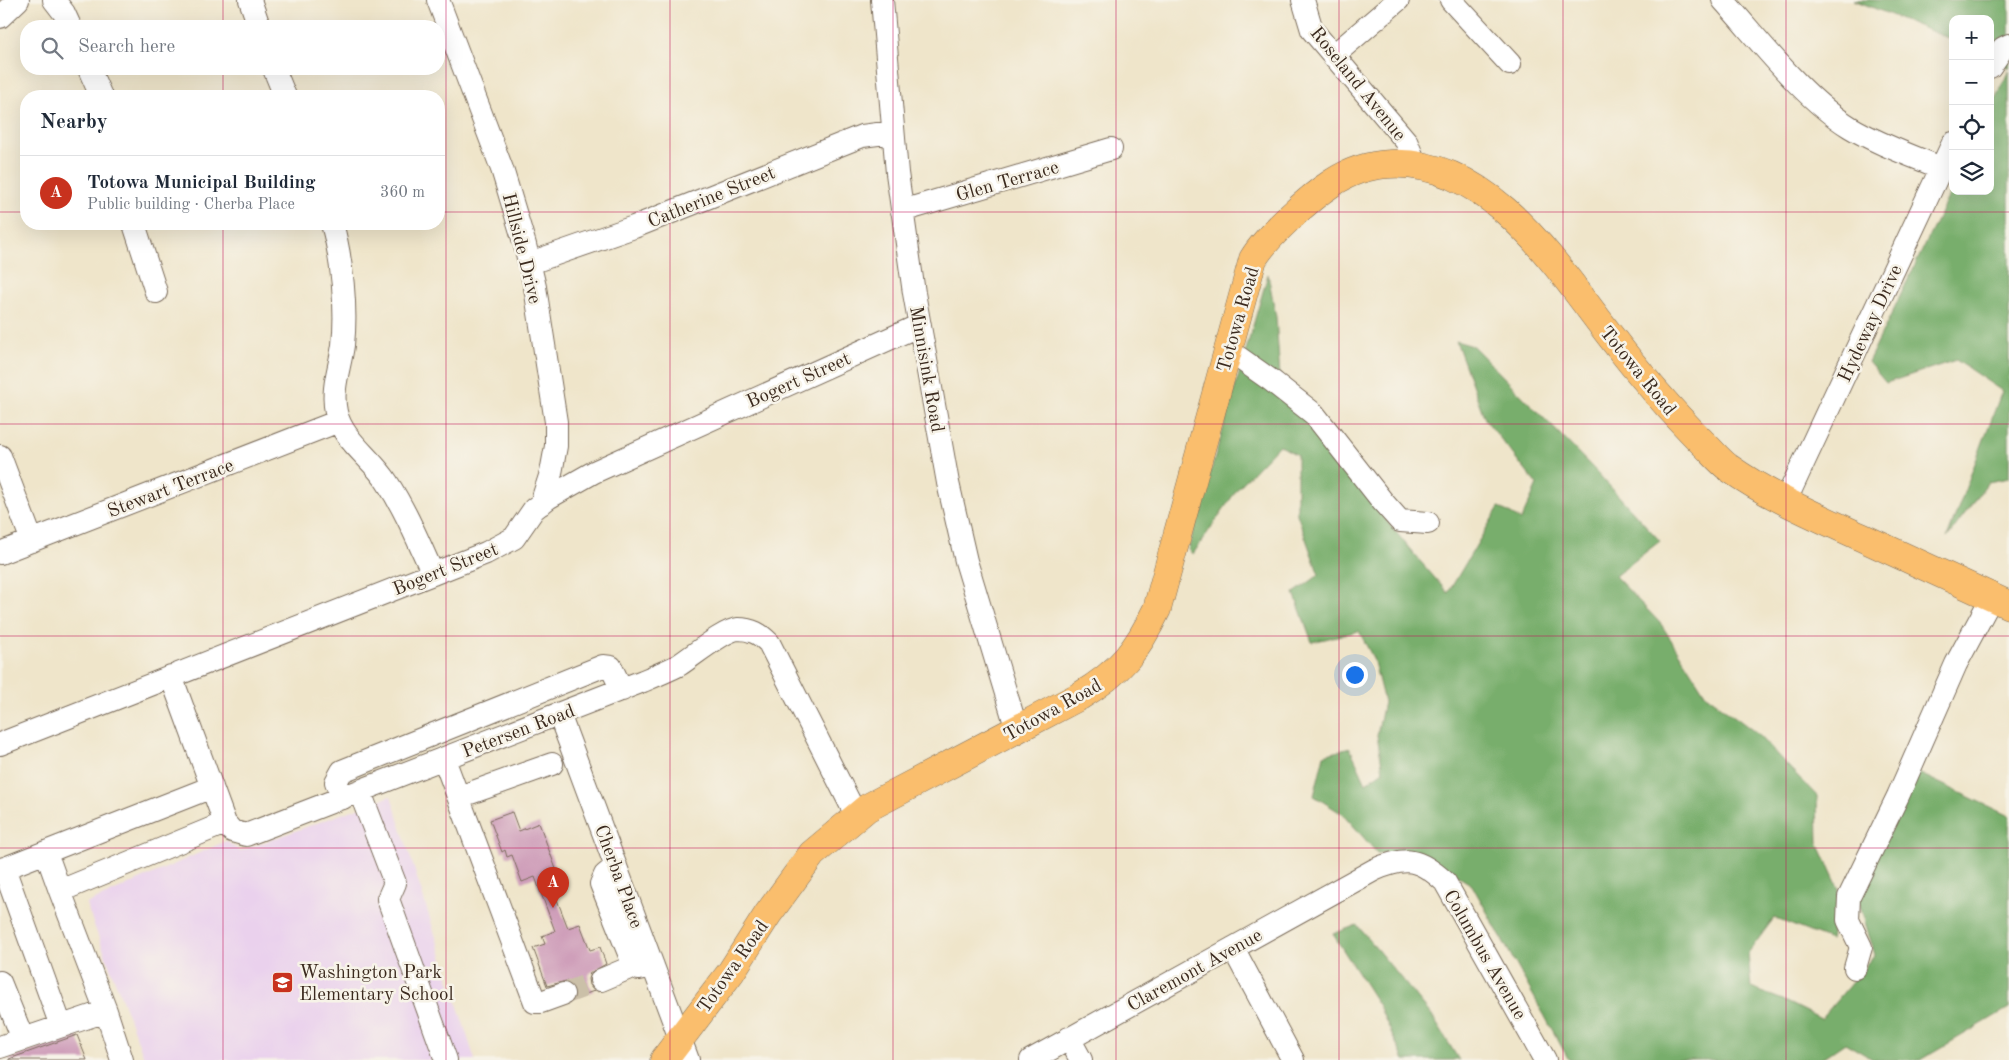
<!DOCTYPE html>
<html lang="en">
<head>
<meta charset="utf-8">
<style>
  :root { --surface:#fff; --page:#f2f2f3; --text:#1f2937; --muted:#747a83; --line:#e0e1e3; --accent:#c8321e }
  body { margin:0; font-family:"Old Standard TT",serif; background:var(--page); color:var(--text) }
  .controls { position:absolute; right:15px; top:15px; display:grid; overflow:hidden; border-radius:10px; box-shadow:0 5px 20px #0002 }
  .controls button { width:45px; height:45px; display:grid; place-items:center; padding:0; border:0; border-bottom:1px solid var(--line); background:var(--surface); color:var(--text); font:25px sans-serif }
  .you { position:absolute; left:1354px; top:674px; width:18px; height:18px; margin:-12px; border:4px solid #fff; border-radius:50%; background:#1a73e8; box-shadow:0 0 0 8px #1a73e833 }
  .badge { display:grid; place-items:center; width:32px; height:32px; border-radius:50%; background:var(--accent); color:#fff; font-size:16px; font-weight:700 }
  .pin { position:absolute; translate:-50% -41px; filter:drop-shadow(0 1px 2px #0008) }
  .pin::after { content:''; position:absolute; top:26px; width:18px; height:15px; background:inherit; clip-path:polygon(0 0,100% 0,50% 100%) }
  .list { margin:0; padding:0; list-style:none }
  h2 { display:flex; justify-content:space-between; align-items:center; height:65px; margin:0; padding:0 20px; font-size:21px }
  h2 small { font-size:16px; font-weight:400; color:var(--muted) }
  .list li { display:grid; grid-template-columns:32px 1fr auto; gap:15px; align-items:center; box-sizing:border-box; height:75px; padding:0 20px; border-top:1px solid var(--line) }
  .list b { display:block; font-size:19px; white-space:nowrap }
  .list p { margin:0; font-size:16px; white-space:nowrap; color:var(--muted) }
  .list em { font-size:16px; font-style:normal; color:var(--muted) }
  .icon { flex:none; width:28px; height:28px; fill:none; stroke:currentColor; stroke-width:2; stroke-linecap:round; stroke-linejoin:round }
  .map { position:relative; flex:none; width:2009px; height:1060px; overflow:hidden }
  .search { position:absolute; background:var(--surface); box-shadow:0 5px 20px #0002; left:20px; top:20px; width:425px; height:55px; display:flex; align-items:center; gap:12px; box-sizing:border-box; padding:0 18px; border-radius:20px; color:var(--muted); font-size:19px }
  .panel { position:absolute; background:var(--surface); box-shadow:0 5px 20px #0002; left:20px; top:90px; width:425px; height:140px; border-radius:20px }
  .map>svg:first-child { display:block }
  .built { fill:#ead1ed }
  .forest { fill:#78ae6c; stroke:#5a6c45 }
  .building { fill:#cf9fba }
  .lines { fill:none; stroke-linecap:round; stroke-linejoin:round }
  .minor-tunnel { stroke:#cbc0a8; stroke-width:22; stroke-dasharray:22 11; stroke-linecap:butt }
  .minor-casing { stroke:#7a6b5a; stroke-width:24 }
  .major-casing { stroke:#7a6b5a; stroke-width:29 }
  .minor { stroke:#fff; stroke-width:22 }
  .major { stroke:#fabe6d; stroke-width:28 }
  .grid { fill:none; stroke:#c2185b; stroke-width:1; stroke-opacity:0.55 }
  .labels { text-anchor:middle; stroke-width:5; stroke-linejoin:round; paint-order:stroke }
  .street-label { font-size:19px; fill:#3b2a1e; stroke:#f7f3e8 }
  .poi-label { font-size:19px; fill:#3b2a1e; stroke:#f7f3e8; text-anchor:start }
</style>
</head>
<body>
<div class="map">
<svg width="2009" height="1060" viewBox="0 0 2009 1060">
  <rect width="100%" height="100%" fill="#f7f3e8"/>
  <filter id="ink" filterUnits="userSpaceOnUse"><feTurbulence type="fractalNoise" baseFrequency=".02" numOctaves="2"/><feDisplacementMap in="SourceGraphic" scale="10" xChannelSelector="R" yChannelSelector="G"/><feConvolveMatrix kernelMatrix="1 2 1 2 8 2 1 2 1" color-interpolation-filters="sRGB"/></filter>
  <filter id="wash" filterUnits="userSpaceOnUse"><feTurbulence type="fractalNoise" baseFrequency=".0096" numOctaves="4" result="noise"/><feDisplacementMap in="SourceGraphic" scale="20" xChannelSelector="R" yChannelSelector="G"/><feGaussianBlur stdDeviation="1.12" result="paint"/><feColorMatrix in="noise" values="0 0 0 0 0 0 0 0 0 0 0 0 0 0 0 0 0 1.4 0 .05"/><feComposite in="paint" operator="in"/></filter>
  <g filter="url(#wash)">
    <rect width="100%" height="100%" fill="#efe5ca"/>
    <path class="built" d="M 391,796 L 475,1060 L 145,1060 L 86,904 L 226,841 L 240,851 Z"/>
    <path class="forest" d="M 1854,0 L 2009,0 L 2009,68 L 1990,57 L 1990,19 L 1953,19 L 1953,40 Z
      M 2009,71 L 2009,478 L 1988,482 L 1947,538 L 2002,391 L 1956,360 L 1886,383 L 1868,362 L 1953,187 L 1953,191 L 1990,191 L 1990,109 Z
      M 1268,274 L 1276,317 L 1281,391 L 1413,553 L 1448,593 L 1499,507 L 1521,520 L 1537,485 L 1485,419 L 1456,341 L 1473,346 L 1593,468 L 1660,541 L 1615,576 L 1661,624 L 1706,695 L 1755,732 L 1817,796 L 1818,843 L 1839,889 L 1830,940 L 1774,918 L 1748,953 L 1751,988 L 1783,1000 L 1821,1019 L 1875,955 L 1858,899 L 1908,768 L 2009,816 L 2009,1008 L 1920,1060 L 1874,1060 L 1845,1043 L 1820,1060 L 1569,1060 L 1472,885 L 1448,870 L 1407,853 L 1377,853 L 1344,815 L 1314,796 L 1324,755 L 1350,748 L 1366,783 L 1383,771 L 1377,735 L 1384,702 L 1373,658 L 1359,631 L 1312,642 L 1294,593 L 1319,575 L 1297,514 L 1297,455 L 1279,445 L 1238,488 L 1193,554 L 1188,550 Z
      M 1357,925 L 1432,1016 L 1459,1060 L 1404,1060 L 1379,1006 L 1333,934 Z"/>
    <g id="blocks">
      <path class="building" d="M 512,812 L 519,831 L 539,823 L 563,888 L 554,892 L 568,928 L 580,924 L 590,950 L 600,947 L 606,964 L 590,973 L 588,979 L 589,985 L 594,991 L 575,998 L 575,989 L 572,984 L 566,981 L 547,986 L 533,948 L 545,944 L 542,936 L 555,931 L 535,877 L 522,882 L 512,855 L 507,857 L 505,850 L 502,852 L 490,820 Z
        M 77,1035 L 87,1060 L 9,1060 L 9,1059 Z"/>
    </g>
  </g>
  <g filter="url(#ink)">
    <use href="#blocks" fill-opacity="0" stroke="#7a6b5a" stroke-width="1"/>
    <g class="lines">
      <path class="minor-tunnel" d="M 563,994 L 601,980"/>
      <defs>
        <path id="minor" d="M 54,0 L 64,13 L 70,26
          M 250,0 L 259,26
          M 438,0 L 502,169 L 525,245 L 535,287 L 556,422 L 556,446 L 551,473 L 541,504
          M 882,0 L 897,173 L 914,293 L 948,483 L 966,561 L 1017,730
          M 1303,0 L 1312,30 L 1406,141 L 1416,165
          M 1451,0 L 1510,64
          M 1723,0 C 1760,41 1803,98 1850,127 C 1878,144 1910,155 1941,168
          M 0,17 L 18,0
          M 1333,56 L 1398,0
          M 1990,67 L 2003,48 L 2009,45
          M 89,69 L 101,96
          M 274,69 L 285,96
          M 902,211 L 1111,149
          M 134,224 L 156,292
          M 332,224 C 342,258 347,309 343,345 C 340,368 331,388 336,412 C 342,440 372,458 387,482 C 406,511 419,543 433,574
          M 530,263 L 634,227 L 862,136 L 893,132
          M 1228,350 L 1272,381 L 1314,414 L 1383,502 L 1400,521 L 1428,523
          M 0,456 L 32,541
          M 1785,502 L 1953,143
          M 0,553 L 339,421
          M 171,676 L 225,823 L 232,831 L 246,835 L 643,681 C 655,676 667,671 679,665 C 693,656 724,630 738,629 C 752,629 760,634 769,643 L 857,817
          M 559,714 L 688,1060
          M 0,744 L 486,553 L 514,538 L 534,509 L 548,498 L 594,472 L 920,325
          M 444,759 L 535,1002 L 541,1002 L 563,994
          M 360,792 L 395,883 L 388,899 L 446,1060
          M 459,797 L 552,764
          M 343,798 L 336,782 L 342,771 L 603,666 L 611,667 L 622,690
          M 46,852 L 60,891
          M 616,866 L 605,875 L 601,884 L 634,966 L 639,969 L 653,966
          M 4,868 L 61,1026
          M 0,870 L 212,787
          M 1233,948 L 1293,1060
          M 1855,968 L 1861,947 L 1848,920 L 1849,897 L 1898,796 L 1956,664 L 1992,597
          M 601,980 L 634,966
          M 0,982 L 23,1039
          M 106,1011 L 60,891 L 225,823
          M 1069,1038 L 1081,1060
          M 0,1047 L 106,1011 L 122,1060
          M 1031,1060 L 1374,870 C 1406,856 1419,858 1445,882 L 1545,1060"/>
        <path id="major" d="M 664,1060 L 731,972 L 768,914 L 812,854 L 867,808 L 1080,696 C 1120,672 1137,651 1157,609 L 1253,259 C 1267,236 1309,198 1332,183 C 1350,171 1369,165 1390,164 C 1489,159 1555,264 1608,333 C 1637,371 1668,408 1702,442 C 1711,450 1719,461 1729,468 C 1770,497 1816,516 1861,537 C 1910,560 1960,582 2009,605"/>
      </defs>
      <use href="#minor" class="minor-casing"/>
      <use href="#major" class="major-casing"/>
      <use href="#minor" class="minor"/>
      <use href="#major" class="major"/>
    </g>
  </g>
  <path class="grid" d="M 223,0 L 223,26M 446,0 L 446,1060M 670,0 L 670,1060M 893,0 L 893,1060M 1116,0 L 1116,1060M 1339,0 L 1339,1060M 1563,0 L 1563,1060M 1786,0 L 1786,1060M 223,69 L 223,96M 0,212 L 26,212M 439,212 L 2009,212M 223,224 L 223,1060M 0,424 L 2009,424M 0,636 L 2009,636M 0,848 L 2009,848"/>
  <defs>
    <symbol id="school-square" viewBox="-11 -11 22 22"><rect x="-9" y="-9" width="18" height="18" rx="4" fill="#c8321e" stroke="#f7f3e8"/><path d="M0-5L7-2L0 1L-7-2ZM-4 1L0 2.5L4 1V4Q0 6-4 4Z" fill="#fff"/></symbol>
  </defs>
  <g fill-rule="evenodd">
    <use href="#school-square" x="270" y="970" width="25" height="25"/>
  </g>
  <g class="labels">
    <g class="street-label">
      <text transform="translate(1359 83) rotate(51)" y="7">Roseland Avenue</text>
      <text transform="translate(1007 180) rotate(-16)" y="7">Glen Terrace</text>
      <text transform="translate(711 196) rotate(-22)" y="7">Catherine Street</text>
      <text transform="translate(523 248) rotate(76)" y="7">Hillside Drive</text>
      <text transform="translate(1237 319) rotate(-74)" y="7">Totowa Road</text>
      <text transform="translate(1869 323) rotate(-65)" y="7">Hydeway Drive</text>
      <text transform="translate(928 369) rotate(80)" y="7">Minnisink Road</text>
      <text transform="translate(1639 370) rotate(51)" y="7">Totowa Road</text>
      <text transform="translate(798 379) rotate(-24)" y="7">Bogert Street</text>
      <text transform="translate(170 487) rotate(-21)" y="7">Stewart Terrace</text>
      <text transform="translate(445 568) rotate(-22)" y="7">Bogert Street</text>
      <text transform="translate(1052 709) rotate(-29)" y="7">Totowa Road</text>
      <text transform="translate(518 730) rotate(-21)" y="7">Petersen Road</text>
      <text transform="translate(620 876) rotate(70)" y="7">Cherba Place</text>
      <text transform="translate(1486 954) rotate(60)" y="7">Columbus Avenue</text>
      <text transform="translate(732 966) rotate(-55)" y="7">Totowa Road</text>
      <text transform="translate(1194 969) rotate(-29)" y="7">Claremont Avenue</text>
    </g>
    <g class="poi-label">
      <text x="299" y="978">Washington Park<tspan x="299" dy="22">Elementary School</tspan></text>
    </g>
  </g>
</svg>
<div class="controls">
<button>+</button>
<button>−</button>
<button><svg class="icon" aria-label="locate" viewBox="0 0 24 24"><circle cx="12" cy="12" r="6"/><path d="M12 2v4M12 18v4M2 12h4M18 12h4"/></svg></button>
<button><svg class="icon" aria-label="layers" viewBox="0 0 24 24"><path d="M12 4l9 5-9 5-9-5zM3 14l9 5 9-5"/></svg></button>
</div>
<div class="you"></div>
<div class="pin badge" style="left:553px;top:908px">A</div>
<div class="search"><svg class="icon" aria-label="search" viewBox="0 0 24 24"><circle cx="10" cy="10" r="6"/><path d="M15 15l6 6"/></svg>Search here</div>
<section class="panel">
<h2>Nearby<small></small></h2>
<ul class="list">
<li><span class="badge">A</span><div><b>Totowa Municipal Building</b><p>Public building · Cherba Place</p></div><em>360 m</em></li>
</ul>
</section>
</div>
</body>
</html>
